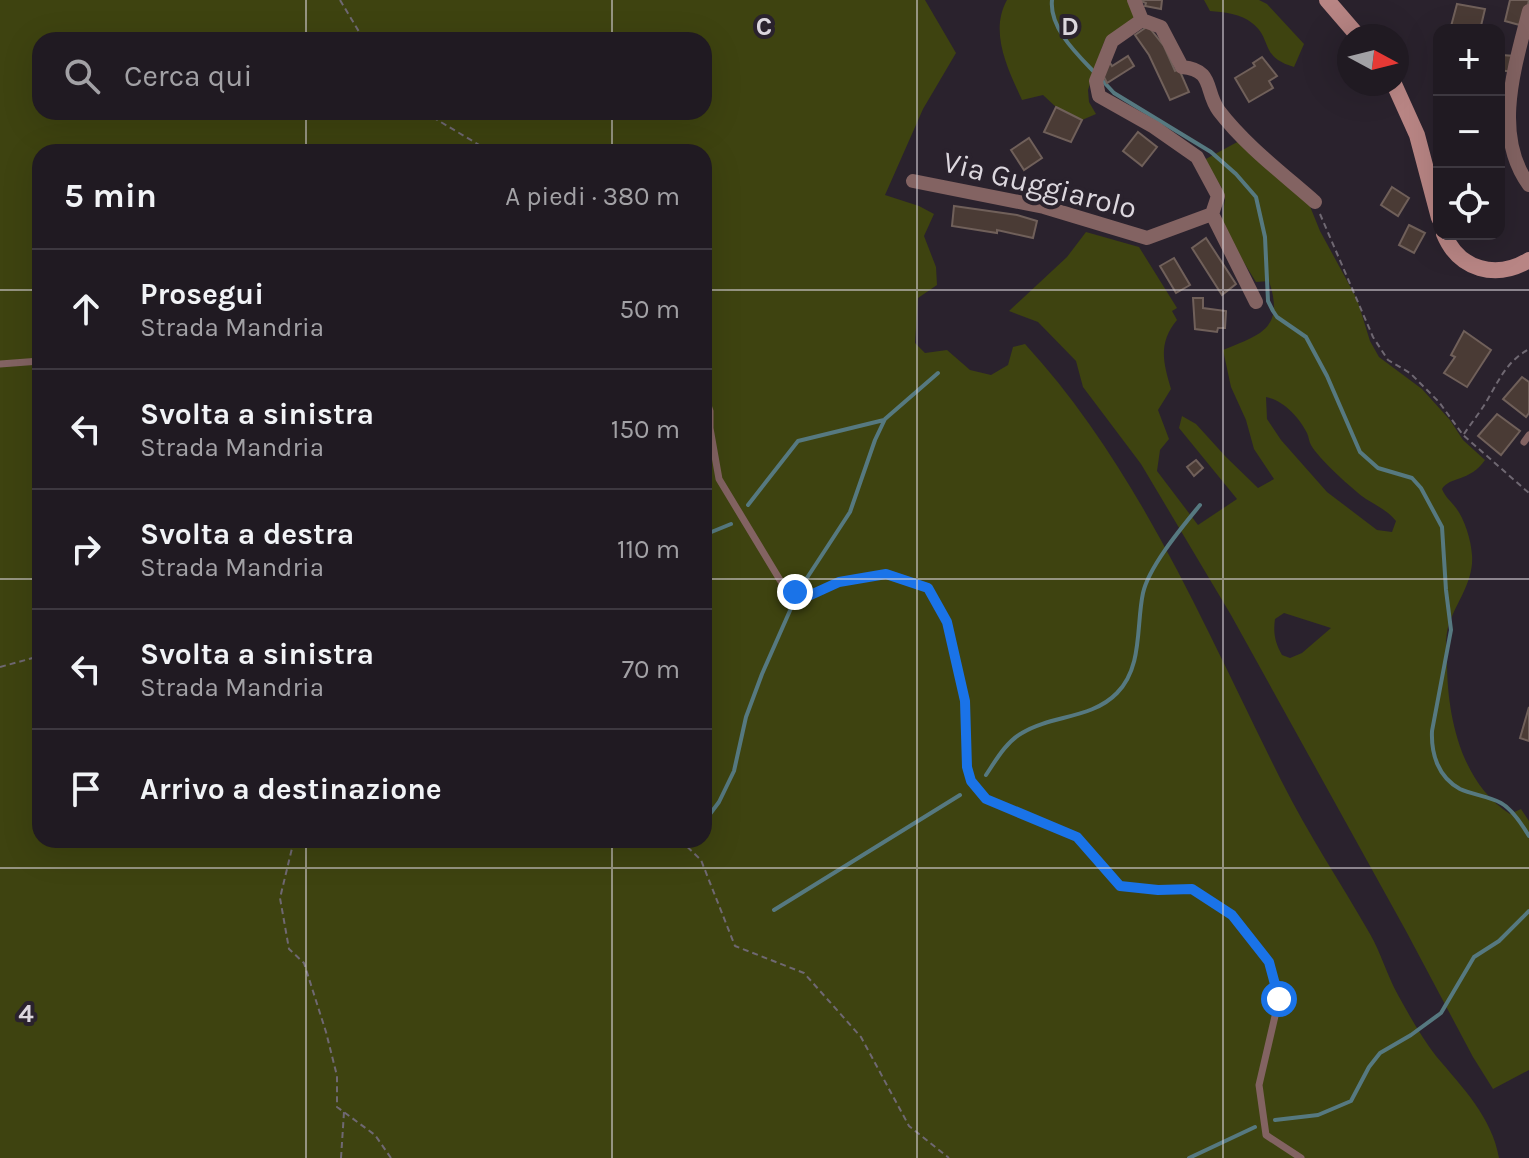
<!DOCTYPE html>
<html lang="it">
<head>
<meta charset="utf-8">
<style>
  :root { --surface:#201a22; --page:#28232a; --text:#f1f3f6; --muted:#a2a1a5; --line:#3d3840 }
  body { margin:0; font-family:Karla,sans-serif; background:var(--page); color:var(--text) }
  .controls { position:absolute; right:24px; top:24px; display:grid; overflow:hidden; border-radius:16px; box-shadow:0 8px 32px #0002 }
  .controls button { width:72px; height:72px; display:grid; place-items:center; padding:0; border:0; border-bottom:2px solid var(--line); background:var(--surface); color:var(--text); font:40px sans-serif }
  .compass { position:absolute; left:1337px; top:24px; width:72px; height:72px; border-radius:50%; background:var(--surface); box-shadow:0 8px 32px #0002; rotate:97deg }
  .stop { position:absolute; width:24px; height:24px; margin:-18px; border:6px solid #1a73e8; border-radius:50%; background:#fff }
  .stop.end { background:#1a73e8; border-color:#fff; box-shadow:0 2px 8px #0008 }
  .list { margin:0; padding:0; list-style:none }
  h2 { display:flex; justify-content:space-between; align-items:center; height:104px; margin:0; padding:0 32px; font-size:34px }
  h2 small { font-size:26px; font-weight:400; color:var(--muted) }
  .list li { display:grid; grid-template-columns:52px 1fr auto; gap:24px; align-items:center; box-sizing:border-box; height:120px; padding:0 32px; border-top:2px solid var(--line) }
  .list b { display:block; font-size:30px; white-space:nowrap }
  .list p { margin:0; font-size:26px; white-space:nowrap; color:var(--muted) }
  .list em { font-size:26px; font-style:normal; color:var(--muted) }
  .icon { flex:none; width:44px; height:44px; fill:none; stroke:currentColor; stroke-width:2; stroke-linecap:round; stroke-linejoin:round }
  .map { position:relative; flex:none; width:1529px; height:1158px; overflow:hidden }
  .search { position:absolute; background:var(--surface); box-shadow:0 8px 32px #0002; left:32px; top:32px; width:680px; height:88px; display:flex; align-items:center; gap:20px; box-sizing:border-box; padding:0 28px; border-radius:24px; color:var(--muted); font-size:30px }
  .panel { position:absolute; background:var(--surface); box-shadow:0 8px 32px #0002; left:32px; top:144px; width:680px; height:704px; border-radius:24px }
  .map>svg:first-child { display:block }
  .green { fill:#3e4310; fill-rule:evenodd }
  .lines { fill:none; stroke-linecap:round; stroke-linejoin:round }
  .stream { stroke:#567980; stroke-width:4 }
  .building { fill:#4a3b35; stroke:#70605a; stroke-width:2 }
  .path { stroke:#6f6872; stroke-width:2; stroke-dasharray:6 4; stroke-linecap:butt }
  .service { stroke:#836362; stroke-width:7 }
  .minor { stroke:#836362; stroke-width:14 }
  .secondary { stroke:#b88584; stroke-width:16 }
  .route { stroke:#1a73e8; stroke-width:10 }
  .grid { fill:none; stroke:#dcd7de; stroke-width:2; stroke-opacity:0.55 }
  .labels { text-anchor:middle; stroke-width:8; stroke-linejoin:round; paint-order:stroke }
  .street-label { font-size:30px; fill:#dcd7de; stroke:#2a222d }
  .grid-label { font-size:26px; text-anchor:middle; font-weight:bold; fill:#dcd7de; stroke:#2a222d; stroke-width:8; stroke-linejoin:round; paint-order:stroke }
</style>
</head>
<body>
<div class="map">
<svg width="1529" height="1158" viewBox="0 0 1529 1158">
  <rect width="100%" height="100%" fill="#2a222d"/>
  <path class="green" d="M 0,0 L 925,0 L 956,53 L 923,109 L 885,195 L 919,206 L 934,214 L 924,236 L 936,267 L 937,285 L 918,298 L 915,343 L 925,353 L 947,350 L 970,370 L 991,375 L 1008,365 L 1013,347 L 1025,344 C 1140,469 1206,631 1282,782 C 1308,834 1341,883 1370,934 C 1381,953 1387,975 1398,995 C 1409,1015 1422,1038 1436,1056 C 1462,1087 1492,1117 1499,1158 L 0,1158 ZM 40,40 L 704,40 L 704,112 L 40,112 ZM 40,152 L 704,152 L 704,840 L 40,840 Z
    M 1007,0 L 1132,0 L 1134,18 L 1106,38 L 1102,47 L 1088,90 L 1089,102 L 1096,114 L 1082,120 L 1056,107 L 1043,95 L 1022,100 C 1008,69 989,32 1007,0 Z
    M 1204,0 L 1259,0 L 1267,4 L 1304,44 L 1294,67 C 1259,57 1273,39 1252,23 C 1242,14 1223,12 1210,11 Z
    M 1241,140 L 1307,199 L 1320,231 L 1357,299 L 1370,341 L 1379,357 L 1422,389 L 1450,420 L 1463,440 L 1485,460 C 1470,482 1450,476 1442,489 C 1445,497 1451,501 1456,508 C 1465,520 1471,540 1472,555 C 1474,581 1457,601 1449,624 C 1445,636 1446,649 1447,661 C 1447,716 1461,783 1510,814 L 1521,809 L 1529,821 L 1529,1070 L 1493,1089 L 1473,1057 L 1406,931 L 1231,615 L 1141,464 L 1083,387 L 1076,361 L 1038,322 L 1009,311 L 1067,257 L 1086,232 L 1139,247 L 1177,308 L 1172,311 L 1177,320 C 1158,343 1163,362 1171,389 L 1158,410 L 1169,439 L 1160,450 L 1157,471 L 1198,525 L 1237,499 L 1179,428 L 1182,416 L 1196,424 L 1226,457 L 1258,488 L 1274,479 L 1254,449 L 1246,420 L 1231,387 L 1223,350 C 1260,335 1285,329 1269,281 L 1256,282 L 1243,261 L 1222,220 L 1225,199 L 1222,188 L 1204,160 ZM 1266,397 C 1283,400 1299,417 1307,433 C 1309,437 1309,442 1311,445 C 1318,458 1353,490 1366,499 C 1377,506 1387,510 1396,521 L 1392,532 L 1377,530 L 1327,492 L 1281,440 L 1267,419 ZM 1284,613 L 1331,628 L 1302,653 L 1290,658 L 1282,655 C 1275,643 1273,633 1275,619 Z"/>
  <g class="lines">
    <path class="stream" d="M 1052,0 C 1049,28 1077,54 1095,73
      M 1101,79 L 1114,93 L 1211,152 L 1236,174 L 1256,197 L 1265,237 L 1268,301 L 1273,311 L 1277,317 L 1306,337 L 1327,376 L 1360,452 L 1378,468 L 1412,478 L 1421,488 L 1442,527 L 1446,590 L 1451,630 L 1432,731 C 1431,754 1438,777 1460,789 C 1473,795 1489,796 1501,803 C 1512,809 1523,826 1529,836
      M 748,505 L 798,441 L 884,420
      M 704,535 L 731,524
      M 803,584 L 850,512 L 875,440 L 885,419 L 938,373
      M 986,775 C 996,760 1006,742 1022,733 C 1051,715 1092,719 1117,693 C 1143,667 1136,625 1143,593 C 1149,566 1183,526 1200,505
      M 704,822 L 719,802 L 734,771 L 746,717 L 762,674 L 792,606
      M 774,910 L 960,795
      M 1275,1120 L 1318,1115 L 1351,1101 L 1369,1067 L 1380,1053 L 1411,1035 L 1441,1013 L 1474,957 L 1499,941 L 1529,911
      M 1189,1158 L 1255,1127"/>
  </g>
  <path class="building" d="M 1138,0 L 1162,0 L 1161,9 L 1145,6 L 1146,3 Z
    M 1510,0 L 1529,0 L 1523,26 L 1505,21 Z
    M 1457,4 L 1485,9 L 1480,30 L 1450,30 Z
    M 1148,26 L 1164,46 L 1175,71 L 1179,69 L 1189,92 L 1170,100 L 1149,55 L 1135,35 Z
    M 1501,55 L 1515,56 L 1513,72 L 1499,70 Z
    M 1128,56 L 1134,66 L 1107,83 L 1102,73 L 1107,58 L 1112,66 Z
    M 1262,57 L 1277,76 L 1269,81 L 1273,88 L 1249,102 L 1235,78 L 1255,66 L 1253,63 Z
    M 1056,107 L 1082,120 L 1071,142 L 1044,132 Z
    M 1138,132 L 1157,147 L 1142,166 L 1123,151 Z
    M 1029,138 L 1042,158 L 1024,170 L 1011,150 Z
    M 1392,187 L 1409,198 L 1398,216 L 1381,205 Z
    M 954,206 L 1017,215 L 1037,221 L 1033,238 L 997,230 L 997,233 L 952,226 Z
    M 1409,225 L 1425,233 L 1414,253 L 1399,245 Z
    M 1206,238 L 1236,284 L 1222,295 L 1192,248 Z
    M 1174,258 L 1190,285 L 1176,293 L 1160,266 Z
    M 1193,298 L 1203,298 L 1203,308 L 1226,311 L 1225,328 L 1218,328 L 1217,332 L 1195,329 Z
    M 1464,331 L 1491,350 L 1467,387 L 1444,373 L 1455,357 L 1451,355 Z
    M 1522,377 L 1529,382 L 1529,413 L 1526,417 L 1503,399 Z
    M 1497,414 L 1520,431 L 1501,455 L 1478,436 Z
    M 1196,460 L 1203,468 L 1194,476 L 1187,467 Z
    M 1529,707 L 1529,741 L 1520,738 Z"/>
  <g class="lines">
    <path class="path" d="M 340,0 L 364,40
      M 424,112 L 491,152
      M 1320,214 L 1373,337 L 1388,360 L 1410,373 L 1439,402 L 1463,435 L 1529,493
      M 1464,434 C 1472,422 1482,410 1489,397 C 1501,376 1508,361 1529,349
      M 0,667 L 40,656
      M 294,840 L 280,898 L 289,949 L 304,963 L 326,1032 L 337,1076 L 337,1107 L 375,1135 L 391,1158
      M 680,840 L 701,860 L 735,946 L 804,973 L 861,1037 L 909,1126 L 949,1158
      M 341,1158 L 344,1112"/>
    <path class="service" d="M 0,364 L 40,361
      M 704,393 L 710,411 L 710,428 L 719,479 L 783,585 L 804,598 L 839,582 L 886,574 L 928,588 L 947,622 L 965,701 L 967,767 L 971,781 L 986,799 L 1077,837 L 1120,886 L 1158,890 L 1192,889 L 1232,915 L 1269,962 L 1279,999 L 1259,1085 L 1266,1135 L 1301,1158
      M 1524,442 L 1529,435"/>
    <path class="minor" d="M 1134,0 L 1142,20 L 1161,27 L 1182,67 C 1215,70 1204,91 1219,111 C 1245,145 1282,173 1315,202
      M 1529,11 C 1515,66 1492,135 1529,185
      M 913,181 L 1044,207 L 1147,238 L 1212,214 L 1218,196 L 1197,157 L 1154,127 L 1099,96 L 1096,81 L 1112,41 L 1142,20
      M 1212,214 L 1256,302"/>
    <path class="secondary" d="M 1327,0 L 1358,36
      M 1394,84 L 1417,135 L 1439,218
      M 1444,234 C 1459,270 1496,280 1529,260"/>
  </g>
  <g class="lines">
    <path class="route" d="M 795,592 L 804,598 L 839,582 L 886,574 L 928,588 L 947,622 L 965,701 L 967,767 L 971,781 L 986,799 L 1077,837 L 1120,886 L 1158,890 L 1192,889 L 1232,915 L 1269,962 L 1279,999"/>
  </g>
  <path class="grid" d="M 306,0 L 306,40M 612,0 L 612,40M 917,0 L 917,1158M 1223,0 L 1223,1158M 306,112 L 306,152M 612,112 L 612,152M 0,290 L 40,290M 704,290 L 1529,290M 0,579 L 40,579M 704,579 L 1529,579M 306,840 L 306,1158M 612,840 L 612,1158M 0,868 L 1529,868"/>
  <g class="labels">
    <g class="street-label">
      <text transform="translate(1040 185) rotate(14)" y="10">Via Guggiarolo</text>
    </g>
  </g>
  <g class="grid-label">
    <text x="764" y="35">C</text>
    <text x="1070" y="35">D</text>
    <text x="26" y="1022">4</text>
  </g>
</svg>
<div class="controls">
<button>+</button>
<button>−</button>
<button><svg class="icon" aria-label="locate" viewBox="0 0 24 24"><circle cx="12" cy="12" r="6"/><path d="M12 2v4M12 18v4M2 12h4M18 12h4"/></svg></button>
</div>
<svg class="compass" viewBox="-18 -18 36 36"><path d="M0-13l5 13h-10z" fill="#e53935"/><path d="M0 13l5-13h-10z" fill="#a2a1a5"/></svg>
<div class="stop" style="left:1279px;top:999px"></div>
<div class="stop end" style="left:795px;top:592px"></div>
<div class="search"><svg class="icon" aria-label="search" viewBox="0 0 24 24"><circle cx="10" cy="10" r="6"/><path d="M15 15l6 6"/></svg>Cerca qui</div>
<section class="panel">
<h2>5 min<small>A piedi · 380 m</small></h2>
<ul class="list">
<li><svg class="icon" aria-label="ahead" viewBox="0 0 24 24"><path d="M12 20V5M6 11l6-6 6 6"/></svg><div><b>Prosegui</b><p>Strada Mandria</p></div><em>50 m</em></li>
<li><svg class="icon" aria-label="left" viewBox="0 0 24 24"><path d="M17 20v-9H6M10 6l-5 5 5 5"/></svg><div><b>Svolta a sinistra</b><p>Strada Mandria</p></div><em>150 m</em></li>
<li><svg class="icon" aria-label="right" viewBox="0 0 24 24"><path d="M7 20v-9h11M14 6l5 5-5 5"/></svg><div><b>Svolta a destra</b><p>Strada Mandria</p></div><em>110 m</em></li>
<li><svg class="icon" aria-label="left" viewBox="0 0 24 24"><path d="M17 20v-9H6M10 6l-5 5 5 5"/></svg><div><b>Svolta a sinistra</b><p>Strada Mandria</p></div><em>70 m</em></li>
<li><svg class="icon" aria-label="arrive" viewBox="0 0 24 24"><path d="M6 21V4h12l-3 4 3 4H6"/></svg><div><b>Arrivo a destinazione</b></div></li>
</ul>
</section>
</div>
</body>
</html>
